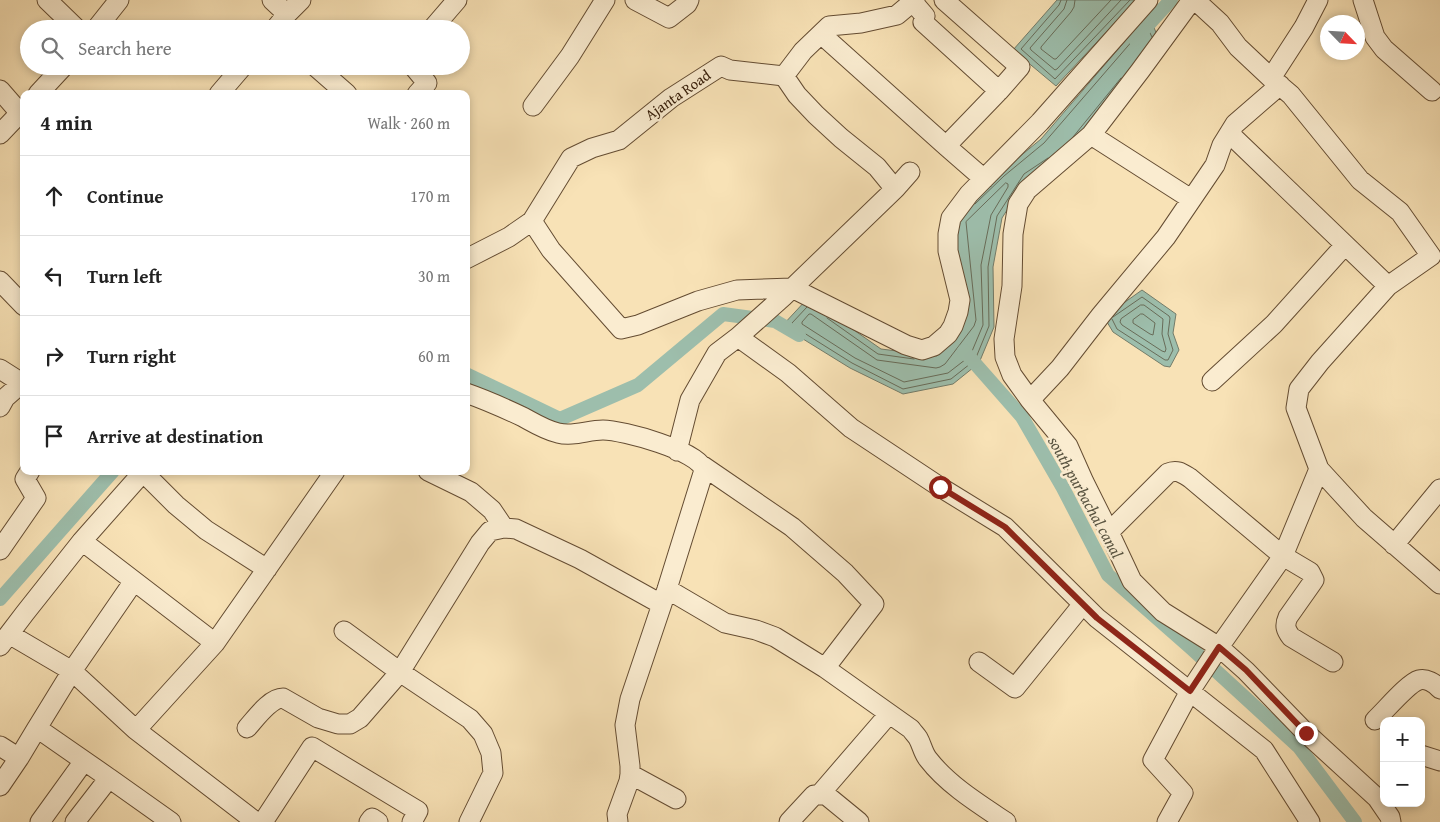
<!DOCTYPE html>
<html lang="en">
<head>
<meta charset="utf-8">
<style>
  :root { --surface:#fff; --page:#f6f6f6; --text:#222; --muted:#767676; --line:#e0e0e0 }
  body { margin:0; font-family:"Gentium Book Plus",serif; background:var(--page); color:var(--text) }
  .controls { position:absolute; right:15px; bottom:15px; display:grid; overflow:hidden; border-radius:10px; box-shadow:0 2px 8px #0003 }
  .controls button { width:45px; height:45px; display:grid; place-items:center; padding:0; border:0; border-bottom:1px solid var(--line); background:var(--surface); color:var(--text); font:25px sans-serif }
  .compass { position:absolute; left:1320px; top:15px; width:45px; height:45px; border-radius:50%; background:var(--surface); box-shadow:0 2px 8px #0003; rotate:115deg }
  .stop { position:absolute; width:15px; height:15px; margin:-11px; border:4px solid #8f2418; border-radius:50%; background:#fff }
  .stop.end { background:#8f2418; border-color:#fff; box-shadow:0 1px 5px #0008 }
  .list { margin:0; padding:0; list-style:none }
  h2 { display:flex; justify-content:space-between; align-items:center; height:65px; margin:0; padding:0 20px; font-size:21px }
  h2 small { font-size:16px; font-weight:400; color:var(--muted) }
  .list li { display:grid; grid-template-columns:32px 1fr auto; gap:15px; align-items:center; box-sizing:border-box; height:80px; padding:0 20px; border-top:1px solid var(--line) }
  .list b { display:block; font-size:19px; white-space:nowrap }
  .list em { font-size:16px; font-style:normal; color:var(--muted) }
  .icon { flex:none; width:28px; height:28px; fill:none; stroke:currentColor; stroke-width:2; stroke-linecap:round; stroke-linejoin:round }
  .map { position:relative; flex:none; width:1440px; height:822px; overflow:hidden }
  .search { position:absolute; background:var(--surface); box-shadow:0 2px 8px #0003; left:20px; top:20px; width:450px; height:55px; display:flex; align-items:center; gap:12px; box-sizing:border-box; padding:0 18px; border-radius:28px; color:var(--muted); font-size:19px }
  .panel { position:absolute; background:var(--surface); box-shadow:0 2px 8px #0003; left:20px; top:90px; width:450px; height:385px; border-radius:10px }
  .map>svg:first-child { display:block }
  .water { fill:#9dbeac; stroke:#737c6a }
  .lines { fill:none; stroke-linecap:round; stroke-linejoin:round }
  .shore { stroke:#686c59; stroke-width:1 }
  .canal { stroke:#9dbeac; stroke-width:14 }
  .minor-casing { stroke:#644c32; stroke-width:21 }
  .minor { stroke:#faecd0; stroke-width:19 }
  .route { stroke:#8f2418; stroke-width:6 }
  .labels { text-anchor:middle; stroke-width:5; stroke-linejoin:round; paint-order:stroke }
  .street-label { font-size:15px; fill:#331a06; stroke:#faecd0 }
  .water-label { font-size:16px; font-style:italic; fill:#585340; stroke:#faecd0 }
</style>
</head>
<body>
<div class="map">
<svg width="1440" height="822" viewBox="0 0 1440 822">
  <rect width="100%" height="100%" fill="#f8e2b6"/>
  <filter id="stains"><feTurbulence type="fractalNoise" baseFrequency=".004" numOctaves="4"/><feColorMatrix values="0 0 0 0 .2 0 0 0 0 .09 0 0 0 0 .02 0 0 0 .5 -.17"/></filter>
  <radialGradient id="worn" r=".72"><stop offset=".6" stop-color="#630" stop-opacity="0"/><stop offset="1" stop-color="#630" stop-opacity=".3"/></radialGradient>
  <path class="water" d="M 1057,0 L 1136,0 L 1056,86 L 1013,50 Z
    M 1153,25 L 1159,40 L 1067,151 L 1028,177 L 1002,218 L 993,267 L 994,327 L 979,363 L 953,384 L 903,394 L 850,368 L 782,326 L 808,298 L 881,349 L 937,356 L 965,319 L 954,217 L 1001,172 L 1041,139 L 1138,26 Z
    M 1142,290 L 1176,314 L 1173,333 L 1179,350 L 1170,367 L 1164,366 L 1113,332 L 1104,317 Z"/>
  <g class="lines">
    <path class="shore" d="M 1061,0 L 1059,5 L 1021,49 L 1055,79 L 1130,0
      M 1067,0 L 1064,9 L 1030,48 L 1031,50 L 1055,70 L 1057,69 L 1121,0
      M 1075,0 L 1074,7 L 1071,12 L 1041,47 L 1041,49 L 1054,59 L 1056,59 L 1111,0
      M 1073,137 L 1121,78
      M 1006,183 L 1008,184 L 1008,187 L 991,215 L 981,265 L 983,325 L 970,356 L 948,373 L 904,382 L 855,358 L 802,324 L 802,322 L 809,314 L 811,314 L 877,360 L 936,368 L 940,367 L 945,364 L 974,326 L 976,320 L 966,222 Z
      M 975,204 L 1004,176 L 1044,143 L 1140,32 L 1149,31 L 1152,37
      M 1141,305 L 1144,305 L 1163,319 L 1162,334 L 1166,349 L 1165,352 L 1162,351 L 1122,325 L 1120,322 L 1121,319 Z
      M 807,307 L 792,323 L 793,326 L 852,363 L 903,389 L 951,379 L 975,360 L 989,326 L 988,267 L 997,216 L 1024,174 L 1048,158
      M 1141,314 L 1143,314 L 1155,323 L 1153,335 L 1150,334 L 1133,323 L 1133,320 Z
      M 827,318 L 878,354 L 914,359
      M 1112,319 L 1117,329 L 1165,360 L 1168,360 L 1173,350 L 1168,334 L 1170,318 L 1169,316 L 1142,297 L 1113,317"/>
    <path class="canal" d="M 1135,39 L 1171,0
      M 964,351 L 1022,417 L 1063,488 L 1108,575 L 1191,648 L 1299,747 L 1355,822
      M 466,374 L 560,419 L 638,385 L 723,314 L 775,321 L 799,335
      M 0,599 L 113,471"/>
    <defs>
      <path id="minor" d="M 47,0 L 77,29
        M 272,0 L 287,14 L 275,29
        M 635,0 L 669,18 L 687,4 L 689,0
        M 944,0 L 1020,67 L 999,91 L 946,146
        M 1192,0 L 1140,71 L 1091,135 L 1027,190 L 1018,204 L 1013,234 L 1012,286 L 1004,339 L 1005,357 L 1012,375 L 1030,400 L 1068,446 L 1084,482 L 1109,532 L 1132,581 L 1163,612 L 1219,647 L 1246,671 L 1306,733 L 1377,798 L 1390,817 L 1391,822
        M 1195,0 L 1220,23 L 1238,47 L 1271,78
        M 1363,0 L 1375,37 L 1384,49 L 1432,91
        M 913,2 L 925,16 L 923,22 L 999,91
        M 287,14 L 301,0
        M 96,29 L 119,0
        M 432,29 L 457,0
        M 821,34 L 946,146 L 984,179
        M 315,66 L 347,94
        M 413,66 L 427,83 L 417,94
        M 0,90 L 20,113 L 24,109
        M 38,94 L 64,66
        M 219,94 L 243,66
        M 533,106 L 570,56 L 605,0
        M 0,134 L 20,113
        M 1230,134 L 1388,286
        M 1091,135 L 1191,199
        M 895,189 L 910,172
        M 532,221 L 551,250 L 621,329 L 638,325 L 698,301 L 737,290 L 792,288 L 906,345 L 922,350 L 934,346 L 948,334 L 953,326 L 958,312 L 960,300 L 948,251 L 948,234 L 951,218 L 969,194 L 1040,122 L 1148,0
        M 466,259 L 509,237 L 532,221 L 571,158 L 592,148 L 619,140 L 671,98 L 721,66 L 730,70 L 784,76 L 803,51 L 829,26 L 861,23 L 897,15 L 915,0
        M 0,281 L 24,306
        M 738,337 L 788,373 L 851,428 L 940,487 L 1005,527 L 1097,618 L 1264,750 L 1310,822
        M 0,369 L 22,383
        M 1212,381 L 1274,324 L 1345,245
        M 466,393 C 486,400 504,408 523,417 C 534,423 545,430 558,433 C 573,437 588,430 603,430 C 622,430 700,451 704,470 L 667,589 L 630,699 L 625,725 L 630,766 L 630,774 L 629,781 L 617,814 L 618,822
        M 1030,400 L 1060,368 L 1101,315 L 1166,237 L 1215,165 L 1222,145 L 1235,124 L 1280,85
        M 0,407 L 5,398 L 22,383 L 24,384
        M 677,451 L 690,400 L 717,353 L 738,337 L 783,297 L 895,189 L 877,167 L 841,138 L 816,115 L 797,95 L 784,76
        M 703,466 L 792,527 L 845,573 L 874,604 L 825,668
        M 1319,469 L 1364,518 L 1440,584
        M 428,471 L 471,492 L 492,510 L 504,528
        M 143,472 L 176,505 L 206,530 L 267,569
        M 1109,532 L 1168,473 C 1177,469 1182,473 1190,478 L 1283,556 L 1310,572 L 1314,580 L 1312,583 L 1288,617 C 1284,626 1286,630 1291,637 L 1333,662
        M 82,541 L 215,643 L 136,730
        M 1394,545 L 1440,489
        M 0,550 L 36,498 L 25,479 L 30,471
        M 667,589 L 725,623 L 756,630 L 775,637 L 825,668 L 911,729 C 913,732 916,735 918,738 C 922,745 923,753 928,759 C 948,785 979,804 1006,822
        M 344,631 L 400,672 L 470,719 L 483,734 L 491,753 L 493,773 L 469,822
        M 9,634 L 72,671 L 136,730 L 256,822
        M 215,643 L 335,471
        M 0,646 L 25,613 L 82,541 L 144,471
        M 979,662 L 1015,688 L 1083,604
        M 1375,720 C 1384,712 1408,683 1419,680 C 1426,678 1435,683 1440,689
        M 247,728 C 256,718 270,698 283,698 L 318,718 L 338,724 L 350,724 L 360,718 L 400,672 L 480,543 L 490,531 L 504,528 L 516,529 L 580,559 L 661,604
        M 0,746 L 19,758 L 37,728
        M 1421,755 L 1440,761
        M 630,774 L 676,799
        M 109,778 L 37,728 L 72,671 L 134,581
        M 0,786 L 19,758
        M 820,794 L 889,714
        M 40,822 L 84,761
        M 75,822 L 109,778 L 171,822
        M 263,822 L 312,747 L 418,811 L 412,822
        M 369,822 L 372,818 L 378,822
        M 789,822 L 814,795 L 826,795 L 859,822
        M 1167,822 L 1183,793 L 1153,760 L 1190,691 L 1219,647 L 1283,556 L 1319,469 L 1296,408 L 1299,389 L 1320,362 L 1388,286 L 1431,256 L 1400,212 L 1360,180 L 1291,95 L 1271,78 L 1304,27 L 1318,0"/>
    </defs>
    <use href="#minor" class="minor-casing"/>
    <use href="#minor" class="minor"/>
  </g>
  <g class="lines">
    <path class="route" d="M 940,487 L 1005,527 L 1097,618 L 1190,691 L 1219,647 L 1246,670 L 1306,733"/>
  </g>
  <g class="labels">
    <g class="street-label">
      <text transform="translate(678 95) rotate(-35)" y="5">Ajanta Road</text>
    </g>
    <g class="water-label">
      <text transform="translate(1086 497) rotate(61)" y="6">south purbachal canal</text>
    </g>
  </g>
  <rect width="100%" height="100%" filter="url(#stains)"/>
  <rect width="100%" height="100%" fill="url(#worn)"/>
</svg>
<div class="controls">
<button>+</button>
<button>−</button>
</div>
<svg class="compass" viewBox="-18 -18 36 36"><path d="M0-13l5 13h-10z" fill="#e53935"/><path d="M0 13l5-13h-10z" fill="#767676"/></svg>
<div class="stop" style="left:940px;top:487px"></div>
<div class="stop end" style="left:1306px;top:733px"></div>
<div class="search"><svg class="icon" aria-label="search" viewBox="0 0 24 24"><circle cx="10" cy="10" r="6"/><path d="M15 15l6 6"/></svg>Search here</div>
<section class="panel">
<h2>4 min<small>Walk · 260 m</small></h2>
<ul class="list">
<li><svg class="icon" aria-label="ahead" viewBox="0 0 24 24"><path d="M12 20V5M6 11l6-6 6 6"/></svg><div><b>Continue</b></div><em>170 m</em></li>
<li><svg class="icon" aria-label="left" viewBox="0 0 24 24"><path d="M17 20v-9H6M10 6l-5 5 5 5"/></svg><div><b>Turn left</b></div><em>30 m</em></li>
<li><svg class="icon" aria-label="right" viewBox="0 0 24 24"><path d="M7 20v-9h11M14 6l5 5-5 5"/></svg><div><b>Turn right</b></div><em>60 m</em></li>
<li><svg class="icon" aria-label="arrive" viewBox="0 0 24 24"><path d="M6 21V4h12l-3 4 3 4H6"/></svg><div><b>Arrive at destination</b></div></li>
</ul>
</section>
</div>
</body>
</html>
